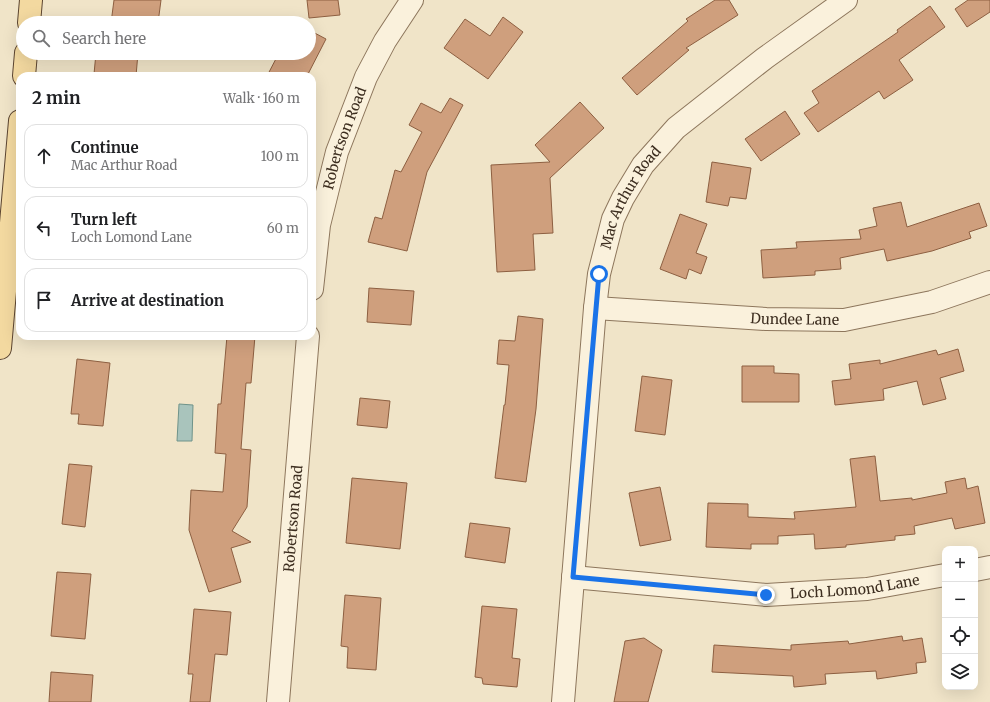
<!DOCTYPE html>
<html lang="en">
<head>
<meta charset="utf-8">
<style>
  :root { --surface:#fff; --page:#f2f2f2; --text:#202124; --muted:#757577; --line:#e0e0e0 }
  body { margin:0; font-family:Merriweather,serif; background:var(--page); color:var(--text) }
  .controls { position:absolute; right:12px; bottom:12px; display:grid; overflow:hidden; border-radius:8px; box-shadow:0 4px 16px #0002 }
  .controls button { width:36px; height:36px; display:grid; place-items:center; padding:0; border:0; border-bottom:1px solid var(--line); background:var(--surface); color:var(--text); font:20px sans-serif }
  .stop { position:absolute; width:12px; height:12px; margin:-9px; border:3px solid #1a73e8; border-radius:50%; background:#fff }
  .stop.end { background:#1a73e8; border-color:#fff; box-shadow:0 1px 4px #0008 }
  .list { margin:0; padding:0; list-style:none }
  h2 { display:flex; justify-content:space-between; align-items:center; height:52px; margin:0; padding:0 16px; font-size:17px }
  h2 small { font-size:13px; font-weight:400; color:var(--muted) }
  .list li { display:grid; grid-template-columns:26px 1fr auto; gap:12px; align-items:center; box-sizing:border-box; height:64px; margin:0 8px 8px; padding:0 8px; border:1px solid var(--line); border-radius:12px }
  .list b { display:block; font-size:15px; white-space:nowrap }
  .list p { margin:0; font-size:13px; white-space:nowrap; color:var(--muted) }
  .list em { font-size:13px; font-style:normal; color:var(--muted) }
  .icon { flex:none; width:22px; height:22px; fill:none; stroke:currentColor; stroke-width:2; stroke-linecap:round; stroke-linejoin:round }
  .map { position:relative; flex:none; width:990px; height:702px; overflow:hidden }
  .search { position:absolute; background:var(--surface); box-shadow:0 4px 16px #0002; left:16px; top:16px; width:300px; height:44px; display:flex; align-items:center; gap:10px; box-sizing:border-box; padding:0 14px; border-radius:22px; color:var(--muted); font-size:15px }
  .panel { position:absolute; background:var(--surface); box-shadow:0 4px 16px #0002; left:16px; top:72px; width:300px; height:268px; border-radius:12px }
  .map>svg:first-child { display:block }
  .water { fill:#a9c4bc; stroke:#6f938a }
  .building { fill:#cf9f7d; stroke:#8d5f41 }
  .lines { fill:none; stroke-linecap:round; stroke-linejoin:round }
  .minor-casing { stroke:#8d765c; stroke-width:24 }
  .major-casing { stroke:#5b4430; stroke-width:24 }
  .minor { stroke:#faf1dc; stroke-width:22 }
  .major { stroke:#f3d9a0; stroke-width:22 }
  .route { stroke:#1a73e8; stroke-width:5 }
  .labels { text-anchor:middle; stroke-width:3; stroke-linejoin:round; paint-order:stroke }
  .street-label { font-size:14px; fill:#3d2e20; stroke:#f7eed8 }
</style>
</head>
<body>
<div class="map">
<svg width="990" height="702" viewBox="0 0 990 702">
  <rect width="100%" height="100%" fill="#f0e4c8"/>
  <path class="water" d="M 179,404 L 193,405 L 192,441 L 177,441 Z"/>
  <path class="building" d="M 114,0 L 161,0 L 158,23 L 111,23 Z
    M 307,0 L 338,0 L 340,15 L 309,18 Z
    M 715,0 L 729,0 L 738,15 L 686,48 L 689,50 L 637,95 L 622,78 L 688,21 L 686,19 Z
    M 968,0 L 990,0 L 990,12 L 967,27 L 955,9 Z
    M 930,6 L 945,27 L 899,60 L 913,80 L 884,99 L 879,91 L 818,132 L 804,113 L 819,103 L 812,91 L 898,32 L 897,30 Z
    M 503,17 L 523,32 L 488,79 L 444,48 L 465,19 L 490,36 Z
    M 309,30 L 326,39 L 307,76 L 267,76 L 279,53 L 309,53 Z
    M 96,53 L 138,53 L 136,76 L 94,74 Z
    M 450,98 L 463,105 L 427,172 L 407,251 L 368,242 L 375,217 L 382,219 L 395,170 L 401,172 L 422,132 L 409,125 L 421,103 L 441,113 Z
    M 580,102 L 604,128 L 550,178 L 553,233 L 533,234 L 535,270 L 497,272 L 491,165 L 550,162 L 535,145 Z
    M 785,111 L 800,134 L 761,161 L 745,139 Z
    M 712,162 L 751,168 L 746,199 L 730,197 L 728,206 L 706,202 Z
    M 901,202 L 907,227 L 979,203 L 987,226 L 969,232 L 971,238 L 932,251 L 887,261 L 884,249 L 840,258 L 841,269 L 815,271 L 815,275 L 763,278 L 761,250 L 797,248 L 796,242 L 861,239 L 859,230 L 877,226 L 873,208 Z
    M 680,214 L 707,224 L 696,253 L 707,257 L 701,274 L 689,269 L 686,279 L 660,269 Z
    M 369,288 L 414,291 L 411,325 L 367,322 Z
    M 518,316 L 543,319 L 536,409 L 526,482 L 495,478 L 504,405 L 505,405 L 509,365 L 497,364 L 499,340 L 515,341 Z
    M 227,336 L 255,336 L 251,383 L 246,383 L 241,449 L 251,450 L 247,507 L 232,531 L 251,542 L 231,548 L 241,582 L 209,592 L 189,530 L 191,490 L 223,492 L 226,454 L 215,453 L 218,404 L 221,404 Z
    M 958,349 L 964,371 L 940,378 L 946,399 L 923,405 L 917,381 L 883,389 L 884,400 L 835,405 L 832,381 L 851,379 L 849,364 L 880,360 L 880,364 L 936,350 L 938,355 Z
    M 77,359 L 110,363 L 103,426 L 78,424 L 79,414 L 71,414 Z
    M 742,366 L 774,366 L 774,373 L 799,374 L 799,402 L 742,402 Z
    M 642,376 L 672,380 L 665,435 L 635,431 Z
    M 360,398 L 390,401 L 387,428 L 357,425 Z
    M 875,456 L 880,501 L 912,498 L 912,500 L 947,493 L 945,482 L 965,478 L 967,489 L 978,486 L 985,523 L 955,529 L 952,518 L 914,526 L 915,534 L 895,536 L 895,540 L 846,545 L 846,547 L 815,549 L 814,534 L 778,536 L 778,544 L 751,544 L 751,549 L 706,547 L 708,503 L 748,504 L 748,517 L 795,519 L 794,512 L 856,507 L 850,459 Z
    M 69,464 L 92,466 L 85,527 L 62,524 Z
    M 352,478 L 407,483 L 400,549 L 346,543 Z
    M 660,487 L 671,540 L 640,546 L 629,493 Z
    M 470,523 L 510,528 L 505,563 L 465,557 Z
    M 57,572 L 91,574 L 85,639 L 51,636 Z
    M 345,595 L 381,598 L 376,670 L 347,668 L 348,647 L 341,646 Z
    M 482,606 L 517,609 L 512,658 L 520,659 L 517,687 L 483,684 L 482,678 L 475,677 Z
    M 194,609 L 231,612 L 227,655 L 215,654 L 210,702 L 190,702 L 193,674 L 188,674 Z
    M 902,636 L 903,641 L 922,638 L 926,662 L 916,663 L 917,673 L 877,679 L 876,671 L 825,674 L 826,684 L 794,687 L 793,676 L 712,672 L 714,645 L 791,650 L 791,645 L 848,641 L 849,644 Z
    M 644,638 L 662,650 L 648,702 L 614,702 L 625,641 Z
    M 51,672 L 93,675 L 91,702 L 49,702 Z"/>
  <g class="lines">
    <defs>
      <g id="minor">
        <path id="s1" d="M 312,289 L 319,225 L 337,152 L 366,77 L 385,41 L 412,0"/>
        <path id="s2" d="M 595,308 L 766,319 L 844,320 L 932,302 L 990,282"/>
        <path d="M 975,570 L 990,567"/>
        <path id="s3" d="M 573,577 L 766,595 L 867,589 L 945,575"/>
        <path id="s4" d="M 278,702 L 308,336"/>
        <path id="s5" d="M 563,702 L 595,308 L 599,274 L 613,219 L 623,198 L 643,165 L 676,128 L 765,58 L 846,0"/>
      </g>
      <path id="major" d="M 29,23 L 31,0
        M 24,76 L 26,53
        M 0,348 L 20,121"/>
    </defs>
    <use href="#minor" class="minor-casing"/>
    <use href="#major" class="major-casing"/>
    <use href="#minor" class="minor"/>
    <use href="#major" class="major"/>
  </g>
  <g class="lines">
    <path class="route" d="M 599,274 L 573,577 L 766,595"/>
  </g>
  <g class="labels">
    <g class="street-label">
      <text dy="5" stroke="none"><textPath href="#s1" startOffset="155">Robertson Road</textPath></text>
      <text dy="5" stroke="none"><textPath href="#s5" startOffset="513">Mac Arthur Road</textPath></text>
      <text dy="5" stroke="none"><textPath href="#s2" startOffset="200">Dundee Lane</textPath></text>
      <text dy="5" stroke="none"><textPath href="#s4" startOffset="184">Robertson Road</textPath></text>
      <text dy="5" stroke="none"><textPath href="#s3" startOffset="283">Loch Lomond Lane</textPath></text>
    </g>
  </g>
</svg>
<div class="controls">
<button>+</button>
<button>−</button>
<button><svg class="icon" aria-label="locate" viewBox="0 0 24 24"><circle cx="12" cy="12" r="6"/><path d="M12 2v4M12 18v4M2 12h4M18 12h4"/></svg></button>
<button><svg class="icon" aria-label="layers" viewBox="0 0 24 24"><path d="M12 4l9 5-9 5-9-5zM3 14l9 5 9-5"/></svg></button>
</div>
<div class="stop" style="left:599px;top:274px"></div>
<div class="stop end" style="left:766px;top:595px"></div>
<div class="search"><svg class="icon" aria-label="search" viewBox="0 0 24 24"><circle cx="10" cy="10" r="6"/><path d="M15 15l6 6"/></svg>Search here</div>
<section class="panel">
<h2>2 min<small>Walk · 160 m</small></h2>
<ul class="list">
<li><svg class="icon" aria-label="ahead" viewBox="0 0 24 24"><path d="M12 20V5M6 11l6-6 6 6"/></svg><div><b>Continue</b><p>Mac Arthur Road</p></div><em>100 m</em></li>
<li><svg class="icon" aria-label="left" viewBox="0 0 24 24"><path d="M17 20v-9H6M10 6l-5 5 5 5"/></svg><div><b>Turn left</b><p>Loch Lomond Lane</p></div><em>60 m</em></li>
<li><svg class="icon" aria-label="arrive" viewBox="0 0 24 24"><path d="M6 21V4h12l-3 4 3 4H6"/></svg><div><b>Arrive at destination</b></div></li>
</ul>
</section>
</div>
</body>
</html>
